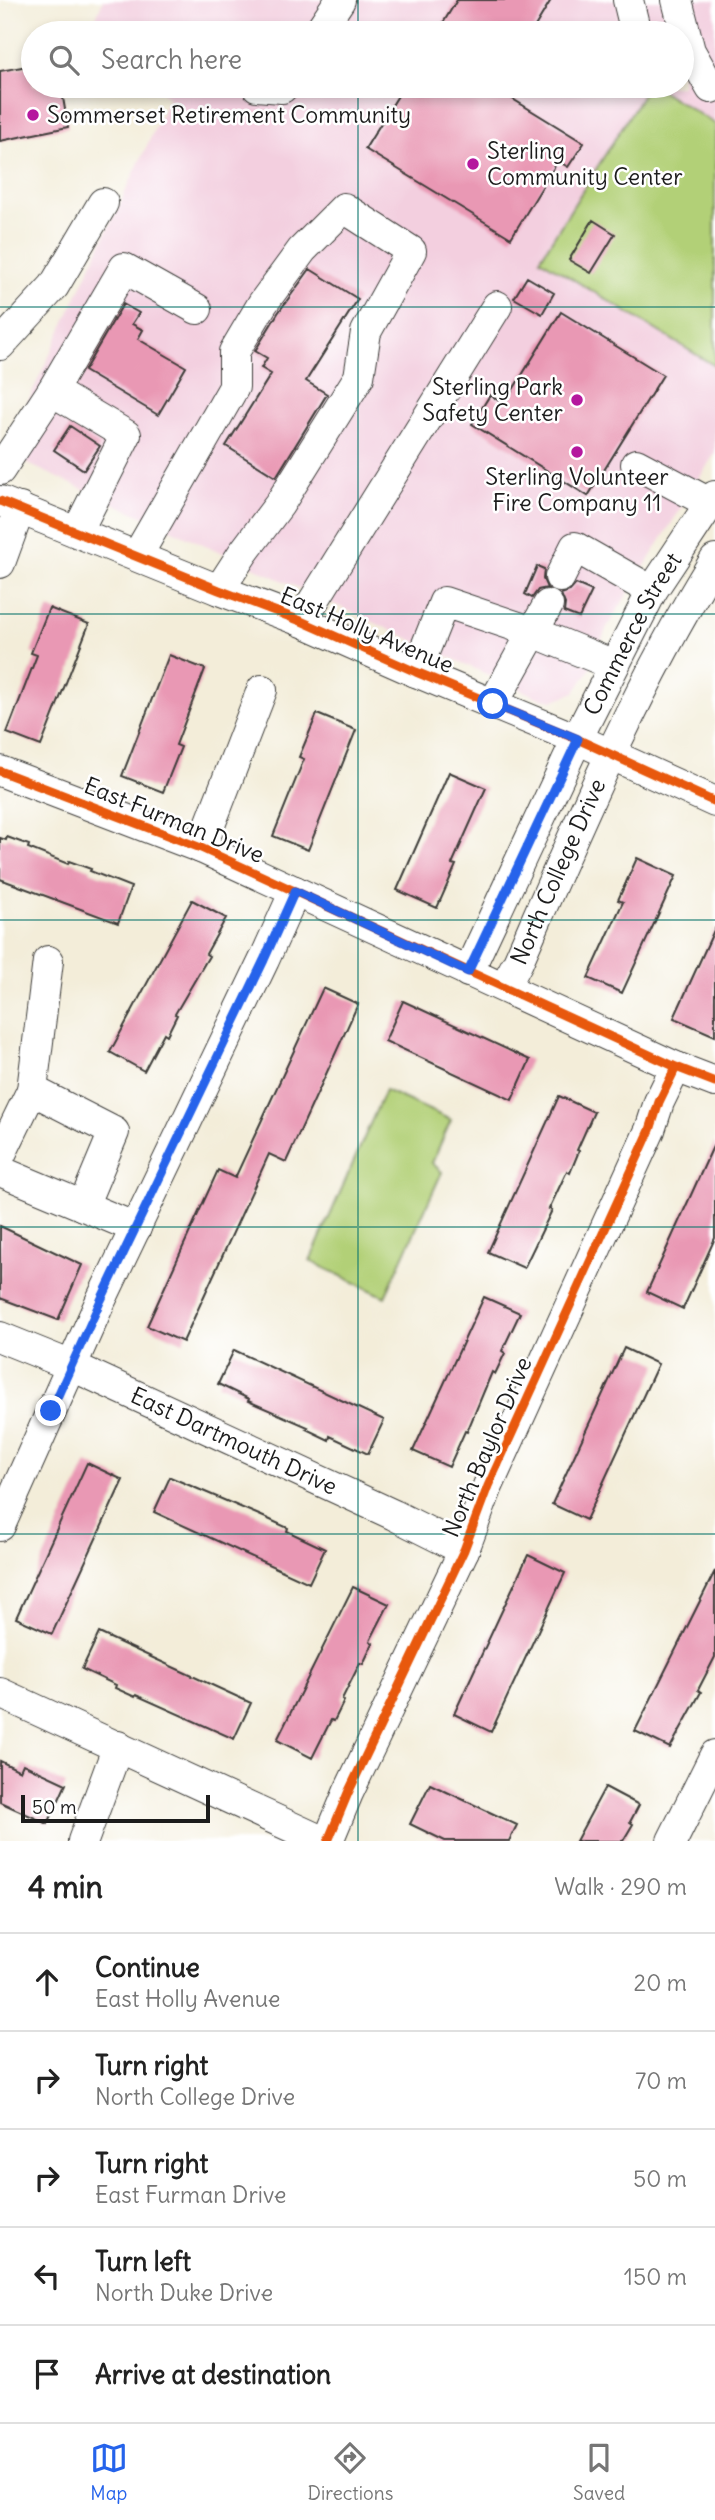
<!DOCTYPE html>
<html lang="en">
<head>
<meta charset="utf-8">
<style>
  :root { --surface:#fff; --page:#f6f6f6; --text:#222; --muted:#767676; --line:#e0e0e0; --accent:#2563eb }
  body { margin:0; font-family:Delius,sans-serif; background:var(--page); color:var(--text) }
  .scale { position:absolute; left:21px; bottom:18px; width:189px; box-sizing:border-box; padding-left:7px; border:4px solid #1c1c1c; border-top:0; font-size:19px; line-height:24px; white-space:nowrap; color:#1c1c1c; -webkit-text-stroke:5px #fff; paint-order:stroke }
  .stop { position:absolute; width:21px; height:21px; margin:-16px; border:5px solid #2563eb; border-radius:50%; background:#fff }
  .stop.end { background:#2563eb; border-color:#fff; box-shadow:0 2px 7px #0008 }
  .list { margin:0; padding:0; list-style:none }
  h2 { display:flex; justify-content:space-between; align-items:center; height:91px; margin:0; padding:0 28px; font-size:30px }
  h2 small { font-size:23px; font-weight:400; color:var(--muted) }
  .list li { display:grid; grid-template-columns:46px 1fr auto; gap:21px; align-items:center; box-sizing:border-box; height:98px; padding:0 28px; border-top:2px solid var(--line) }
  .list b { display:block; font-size:26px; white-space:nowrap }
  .list p { margin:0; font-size:23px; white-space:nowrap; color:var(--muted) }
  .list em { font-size:23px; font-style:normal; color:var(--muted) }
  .icon { flex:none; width:38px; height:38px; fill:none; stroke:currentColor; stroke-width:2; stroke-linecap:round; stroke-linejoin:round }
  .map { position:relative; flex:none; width:715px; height:1841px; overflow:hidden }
  .search { position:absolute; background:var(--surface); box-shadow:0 4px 10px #0003; left:21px; right:21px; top:21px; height:77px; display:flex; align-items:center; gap:18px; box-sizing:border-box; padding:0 24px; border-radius:38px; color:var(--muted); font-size:26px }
  .sheet { height:581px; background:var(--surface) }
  nav { display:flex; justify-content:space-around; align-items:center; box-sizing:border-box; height:98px; border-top:2px solid var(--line); background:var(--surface); font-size:19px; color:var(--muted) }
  nav a { display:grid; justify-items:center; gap:4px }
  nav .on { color:var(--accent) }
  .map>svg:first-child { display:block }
  .built { fill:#f3cfdf }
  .green { fill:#b2d077; stroke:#67764a; stroke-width:2 }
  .building { fill:#e998b4 }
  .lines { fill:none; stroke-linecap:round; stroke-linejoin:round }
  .minor-casing { stroke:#3c3b38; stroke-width:32 }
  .minor { stroke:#fff; stroke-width:30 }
  .cycleway-casing { stroke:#fff; stroke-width:13 }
  .cycleway { stroke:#e8590c; stroke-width:9 }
  .route { stroke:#2563eb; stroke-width:9 }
  .grid { fill:none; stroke:#0f766e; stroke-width:2; stroke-opacity:0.55 }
  .poi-dot { fill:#b5179e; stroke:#fff; stroke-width:2.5 }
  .labels { text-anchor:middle; stroke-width:5; stroke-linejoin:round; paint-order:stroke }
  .poi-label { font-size:23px; fill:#1c1c1c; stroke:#fff; text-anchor:start }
  .street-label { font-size:23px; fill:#1c1c1c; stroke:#fff }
</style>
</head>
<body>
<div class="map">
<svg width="715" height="1841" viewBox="0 0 715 1841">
  <rect width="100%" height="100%" fill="#fff"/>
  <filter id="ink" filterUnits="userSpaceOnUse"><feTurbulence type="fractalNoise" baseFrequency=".0143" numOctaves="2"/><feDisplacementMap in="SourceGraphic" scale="14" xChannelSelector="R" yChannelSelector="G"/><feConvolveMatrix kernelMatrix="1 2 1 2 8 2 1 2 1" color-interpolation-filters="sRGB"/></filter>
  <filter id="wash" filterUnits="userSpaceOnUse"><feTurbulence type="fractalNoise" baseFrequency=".00686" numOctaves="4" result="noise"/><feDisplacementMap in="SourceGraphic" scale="28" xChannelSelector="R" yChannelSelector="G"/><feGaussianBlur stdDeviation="1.57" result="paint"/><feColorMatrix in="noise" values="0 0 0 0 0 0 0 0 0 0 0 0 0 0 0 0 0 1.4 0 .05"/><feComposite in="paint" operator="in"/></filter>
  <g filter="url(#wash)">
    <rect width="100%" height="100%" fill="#f3edd9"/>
    <path class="built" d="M 103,0 L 715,0 L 715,124 L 654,86 L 682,86 L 682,33 L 95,33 L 91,30 Z
      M 156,86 L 648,86 L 540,258 L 715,366 L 715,453 L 607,627 L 589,671 L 575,692 L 555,700 L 539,698 L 4,453 L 169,98 Z"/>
    <path class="green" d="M 648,86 L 654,86 L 715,124 L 715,366 L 540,259 Z
      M 385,1090 L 451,1120 L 432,1163 L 442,1172 L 385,1297 L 310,1261 Z"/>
    <g id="blocks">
      <path class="building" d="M 457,0 L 551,0 L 531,33 L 437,33 Z
        M 33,65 L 33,86 L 61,86 L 68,127 L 0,141 L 0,71 Z
        M 404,86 L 508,86 L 503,93 L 584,143 L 568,167 L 558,161 L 511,238 L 365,149 Z
        M 593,220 L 615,234 L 591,273 L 569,260 Z
        M 310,269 L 358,299 L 306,381 L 327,394 L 276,477 L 226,446 L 271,374 L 261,368 L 267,358 L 255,351 L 278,313 Z
        M 527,277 L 554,293 L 542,314 L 514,298 Z
        M 123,304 L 139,313 L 132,324 L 143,330 L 138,339 L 186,367 L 158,415 L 84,371 Z
        M 561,312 L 663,375 L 588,496 L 472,424 L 490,395 L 504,404 Z
        M 70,426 L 100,446 L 84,470 L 54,450 Z
        M 537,566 L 544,569 L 543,579 L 547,588 L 538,590 L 532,598 L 525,594 Z
        M 576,584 L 592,591 L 579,618 L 564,612 L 565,604 L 561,594 L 570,591 Z
        M 49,608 L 89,624 L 41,746 L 7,733 L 37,655 L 31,653 Z
        M 169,655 L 205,669 L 176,745 L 181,747 L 163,792 L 122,776 Z
        M 317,714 L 356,730 L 308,850 L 273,836 L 304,759 L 299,757 Z
        M 449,772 L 486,788 L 452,864 L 456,865 L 437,908 L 397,890 Z
        M 7,837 L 29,845 L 28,848 L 68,864 L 69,861 L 91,869 L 90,871 L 131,887 L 118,923 L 0,879 L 0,838 L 6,840 Z
        M 637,858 L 676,876 L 622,993 L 588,978 L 623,902 L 618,900 Z
        M 192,900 L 226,918 L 206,954 L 209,956 L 175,1014 L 177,1015 L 167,1035 L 164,1033 L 144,1071 L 110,1052 Z
        M 715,928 L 715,1036 L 674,1018 Z
        M 323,988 L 358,1004 L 286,1162 L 269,1154 L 183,1342 L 147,1326 L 218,1170 L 235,1178 Z
        M 403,1001 L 530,1060 L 512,1100 L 385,1041 Z
        M 559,1096 L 594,1112 L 577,1150 L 579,1151 L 570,1173 L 567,1171 L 549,1209 L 552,1210 L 524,1268 L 488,1252 Z
        M 715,1142 L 715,1238 L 683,1309 L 647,1292 Z
        M 0,1226 L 82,1265 L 58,1320 L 0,1298 Z
        M 484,1297 L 520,1313 L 502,1351 L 505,1353 L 495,1374 L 492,1372 L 467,1432 L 465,1431 L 449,1467 L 413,1451 Z
        M 624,1348 L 658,1364 L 586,1520 L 552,1504 Z
        M 234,1350 L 384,1420 L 368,1454 L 330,1436 L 329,1440 L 306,1429 L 308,1427 L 248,1401 L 249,1399 L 218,1384 Z
        M 87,1463 L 123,1480 L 52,1634 L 16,1618 Z
        M 170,1477 L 266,1518 L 288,1528 L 287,1531 L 325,1549 L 309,1583 L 154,1512 Z
        M 528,1555 L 565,1573 L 491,1732 L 454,1714 Z
        M 715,1571 L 715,1657 L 698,1690 L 701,1692 L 670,1748 L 635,1731 Z
        M 353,1587 L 389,1604 L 370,1641 L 373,1643 L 363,1664 L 360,1663 L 342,1699 L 344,1701 L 334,1721 L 331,1720 L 312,1758 L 277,1740 Z
        M 99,1633 L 251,1703 L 234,1739 L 136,1695 L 135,1697 L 115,1688 L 116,1685 L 82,1669 Z
        M 0,1761 L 20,1771 L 23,1764 L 66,1784 L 48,1824 L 0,1802 Z
        M 430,1784 L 517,1825 L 509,1841 L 445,1841 L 410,1824 Z
        M 605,1787 L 639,1805 L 630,1822 L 633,1824 L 623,1841 L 576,1841 Z"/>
    </g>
  </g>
  <g filter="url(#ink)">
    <use href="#blocks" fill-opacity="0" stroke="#3c3b38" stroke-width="2"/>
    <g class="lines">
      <defs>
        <g id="minor">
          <path d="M 628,0 L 636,33"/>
          <path d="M 677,0 L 690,51 L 711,88"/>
          <path d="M 318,33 L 340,0"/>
          <path d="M 257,86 L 282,88 L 284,86"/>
          <path d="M 0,345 L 54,286 L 103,203"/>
          <path d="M 636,464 L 715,506"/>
          <path d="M 0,470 L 52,391"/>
          <path d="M 0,501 L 219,590 L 301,621 L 416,672 L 577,739 L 715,802"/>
          <path d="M 77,532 L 126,435 L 52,391 L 124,268 L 197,309"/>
          <path d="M 137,556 L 234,387 L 234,352 L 263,303 L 302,250 L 344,208 L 411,251 L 366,332 L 359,377 L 279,505 L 243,553 L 219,590"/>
          <path d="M 0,563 L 20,508"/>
          <path d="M 560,577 L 575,547 L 652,591"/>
          <path d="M 301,621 L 497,306"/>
          <path d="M 416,672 L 444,602 L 533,632 L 614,665"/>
          <path d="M 493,704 L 548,605"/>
          <path d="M 0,771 L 201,848 L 676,1067 L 715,1082"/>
          <path d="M 201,848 L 262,690"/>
          <path id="s1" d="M 468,972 L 577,739 L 652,591 L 715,496"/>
          <path id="s2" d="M 505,986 L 518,962 C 578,825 636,687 715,560"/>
          <path d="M 32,1090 L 48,961"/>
          <path d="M 0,1156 L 32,1090 L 114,1132 L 83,1206"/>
          <path d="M 0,1171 L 136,1228"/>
          <path id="s3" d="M 0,1337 L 72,1366 L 394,1515 L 464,1550"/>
          <path d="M 0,1526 L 101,1300 L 264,960 L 295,891"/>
          <path d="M 0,1693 L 322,1841"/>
          <path d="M 83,1841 L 118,1746"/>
          <path d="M 328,1841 L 348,1793 L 464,1550 L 488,1486 L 650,1130 L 659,1102 L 676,1067"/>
          <path d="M 672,1841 L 715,1755"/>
        </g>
      </defs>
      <use href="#minor" class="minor-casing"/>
      <use href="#minor" class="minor"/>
      <defs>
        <path id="cycleway" d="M 0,501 L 219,590 L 301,621 L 416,672 L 577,739 L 715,802
          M 0,771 L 201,848 L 676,1067 L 715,1082
          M 328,1841 L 348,1793 L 464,1550 L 488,1486 L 650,1130 L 659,1102 L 676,1067"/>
      </defs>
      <use href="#cycleway" class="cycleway-casing"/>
      <use href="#cycleway" class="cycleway"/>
    </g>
  </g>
  <g class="lines" filter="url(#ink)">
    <path class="route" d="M 51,1411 L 101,1300 L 264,960 L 295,891 L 468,972 L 578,739 L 493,704"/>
  </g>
  <path class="grid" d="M 358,0 L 358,33M 358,86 L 358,1841M 0,307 L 715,307M 0,614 L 715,614M 0,920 L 715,920M 0,1227 L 715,1227M 0,1534 L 715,1534"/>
  <g class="poi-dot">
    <circle cx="33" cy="115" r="7"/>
    <circle cx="473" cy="164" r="7"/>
    <circle cx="577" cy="400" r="7"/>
    <circle cx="577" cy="452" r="7"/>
  </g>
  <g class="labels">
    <g class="poi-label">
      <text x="47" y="123">Sommerset Retirement Community</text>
      <text x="487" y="159">Sterling<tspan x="487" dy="26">Community Center</tspan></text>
      <text x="563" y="395" text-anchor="end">Sterling Park<tspan x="563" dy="26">Safety Center</tspan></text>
      <text x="577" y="485" text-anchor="middle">Sterling Volunteer<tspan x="577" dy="26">Fire Company 11</tspan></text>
    </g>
    <g class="street-label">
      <text transform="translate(367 630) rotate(23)" y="8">East Holly Avenue</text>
      <text dy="8" stroke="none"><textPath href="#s1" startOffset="376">Commerce Street</textPath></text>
      <text transform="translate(174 820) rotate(22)" y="8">East Furman Drive</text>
      <text dy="8" stroke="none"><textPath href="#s2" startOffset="126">North College Drive</textPath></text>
      <text dy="8" stroke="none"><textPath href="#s3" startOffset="256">East Dartmouth Drive</textPath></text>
      <text transform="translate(487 1447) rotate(-67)" y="8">North Baylor Drive</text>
    </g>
  </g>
</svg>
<div class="scale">50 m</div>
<div class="stop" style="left:493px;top:704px"></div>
<div class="stop end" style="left:51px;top:1411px"></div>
<div class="search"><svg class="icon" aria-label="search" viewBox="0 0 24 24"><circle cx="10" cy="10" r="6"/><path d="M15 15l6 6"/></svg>Search here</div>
</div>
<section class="sheet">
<h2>4 min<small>Walk · 290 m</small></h2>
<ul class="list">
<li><svg class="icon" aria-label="ahead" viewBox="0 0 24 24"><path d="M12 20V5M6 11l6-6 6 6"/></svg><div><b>Continue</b><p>East Holly Avenue</p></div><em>20 m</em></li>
<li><svg class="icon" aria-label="right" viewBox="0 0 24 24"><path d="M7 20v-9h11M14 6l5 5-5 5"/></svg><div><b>Turn right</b><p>North College Drive</p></div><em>70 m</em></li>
<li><svg class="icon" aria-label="right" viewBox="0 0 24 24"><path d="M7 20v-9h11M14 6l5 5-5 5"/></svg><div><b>Turn right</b><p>East Furman Drive</p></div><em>50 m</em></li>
<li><svg class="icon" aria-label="left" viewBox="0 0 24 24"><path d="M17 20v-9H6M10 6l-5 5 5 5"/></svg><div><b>Turn left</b><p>North Duke Drive</p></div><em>150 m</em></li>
<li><svg class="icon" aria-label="arrive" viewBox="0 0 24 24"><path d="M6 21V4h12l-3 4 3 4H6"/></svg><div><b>Arrive at destination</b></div></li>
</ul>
</section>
<nav>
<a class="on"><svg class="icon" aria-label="map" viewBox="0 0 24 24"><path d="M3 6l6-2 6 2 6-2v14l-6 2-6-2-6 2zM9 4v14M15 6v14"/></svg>Map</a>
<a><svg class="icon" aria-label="directions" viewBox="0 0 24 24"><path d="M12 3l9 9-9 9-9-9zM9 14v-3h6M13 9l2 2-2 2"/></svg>Directions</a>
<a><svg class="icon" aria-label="saved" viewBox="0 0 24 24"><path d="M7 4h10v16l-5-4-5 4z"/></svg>Saved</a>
</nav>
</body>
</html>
